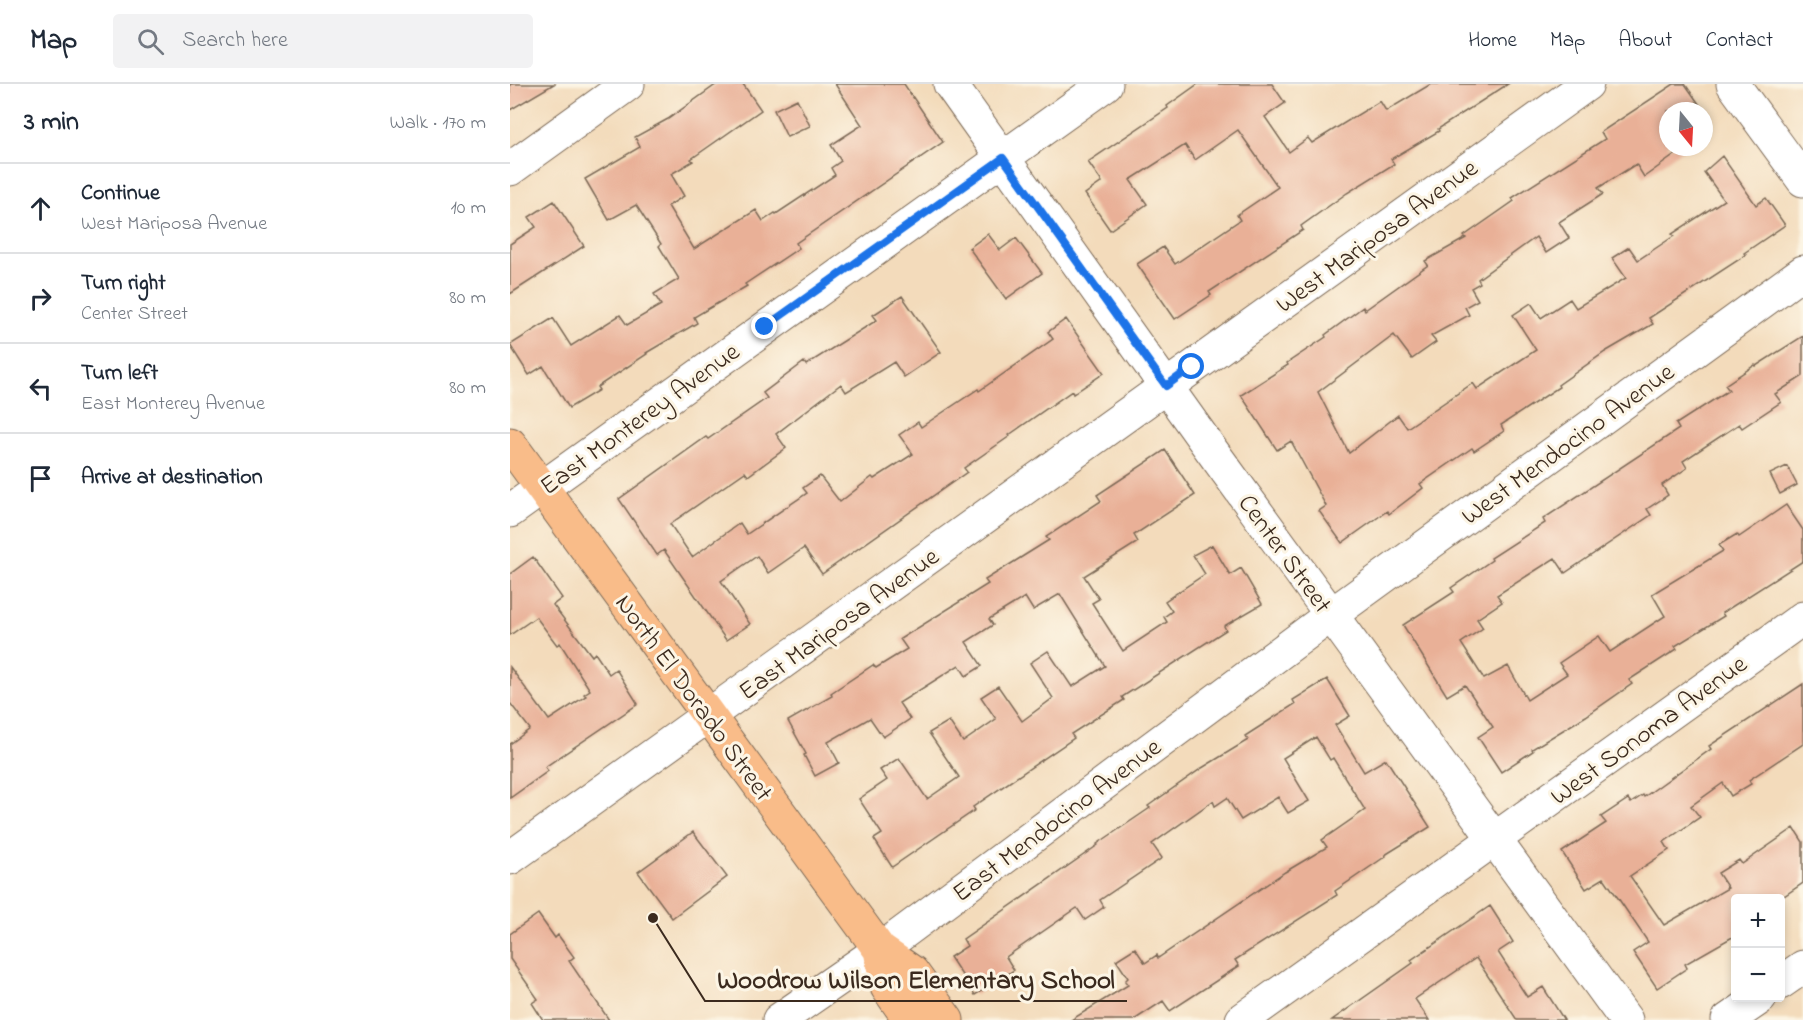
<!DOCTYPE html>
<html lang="en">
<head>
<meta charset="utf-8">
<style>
  :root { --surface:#fff; --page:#f2f2f3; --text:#1f2937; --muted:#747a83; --line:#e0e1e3 }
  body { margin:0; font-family:"Indie Flower",sans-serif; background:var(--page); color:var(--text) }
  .controls { position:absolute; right:18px; bottom:18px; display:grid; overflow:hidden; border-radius:6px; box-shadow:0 3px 9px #0003 }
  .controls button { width:54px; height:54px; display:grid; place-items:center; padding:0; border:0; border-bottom:2px solid var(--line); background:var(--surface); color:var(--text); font:30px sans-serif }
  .compass { position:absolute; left:1149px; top:18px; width:54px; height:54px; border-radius:50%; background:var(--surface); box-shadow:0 3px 9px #0003; rotate:162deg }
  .stop { position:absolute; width:18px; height:18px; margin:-14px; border:4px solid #1a73e8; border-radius:50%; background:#fff }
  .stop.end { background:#1a73e8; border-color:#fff; box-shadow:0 2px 6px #0008 }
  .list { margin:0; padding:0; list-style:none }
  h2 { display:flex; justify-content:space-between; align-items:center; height:78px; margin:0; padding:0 24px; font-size:26px }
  h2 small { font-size:20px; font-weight:400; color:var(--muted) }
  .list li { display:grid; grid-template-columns:39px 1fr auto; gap:18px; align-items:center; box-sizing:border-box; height:90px; padding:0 24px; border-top:2px solid var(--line) }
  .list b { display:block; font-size:22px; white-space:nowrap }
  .list p { margin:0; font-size:20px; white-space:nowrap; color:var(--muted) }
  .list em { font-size:20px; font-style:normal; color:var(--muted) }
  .icon { flex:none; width:33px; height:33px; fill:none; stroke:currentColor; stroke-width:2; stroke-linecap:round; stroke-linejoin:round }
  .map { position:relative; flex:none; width:1293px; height:936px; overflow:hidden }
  header { display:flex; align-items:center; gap:36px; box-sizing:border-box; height:84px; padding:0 30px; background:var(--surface); border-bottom:2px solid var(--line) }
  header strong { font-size:28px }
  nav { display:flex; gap:33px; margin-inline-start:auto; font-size:21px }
  .search { width:420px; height:54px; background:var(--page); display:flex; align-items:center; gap:15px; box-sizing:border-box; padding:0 21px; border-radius:6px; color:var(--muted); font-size:22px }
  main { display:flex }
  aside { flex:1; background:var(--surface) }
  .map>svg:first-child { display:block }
  .building { fill:#e9b097 }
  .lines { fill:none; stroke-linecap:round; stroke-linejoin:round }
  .minor-casing { stroke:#7b6855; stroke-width:35 }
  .major-casing { stroke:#7b6855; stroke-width:35 }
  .minor { stroke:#fff; stroke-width:33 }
  .major { stroke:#f9bc89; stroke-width:33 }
  .route { stroke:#1a73e8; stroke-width:8 }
  .labels { text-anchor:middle; stroke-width:6; stroke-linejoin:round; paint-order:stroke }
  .street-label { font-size:26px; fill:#3b2a1e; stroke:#fcf5e5 }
  .leader { fill:none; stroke:#3b2a1e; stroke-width:2 }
  .callout-dot { fill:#3b2a1e; stroke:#fcf5e5; stroke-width:2 }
  .callout-label { font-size:27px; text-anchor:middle; font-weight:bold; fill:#3b2a1e; stroke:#fcf5e5; stroke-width:6; stroke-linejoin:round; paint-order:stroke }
</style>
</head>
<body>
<header>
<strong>Map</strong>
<div class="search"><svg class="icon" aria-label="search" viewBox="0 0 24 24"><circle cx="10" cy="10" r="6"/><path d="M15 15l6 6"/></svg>Search here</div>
<nav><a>Home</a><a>Map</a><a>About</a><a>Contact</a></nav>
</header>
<main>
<aside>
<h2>3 min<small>Walk · 170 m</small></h2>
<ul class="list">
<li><svg class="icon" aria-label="ahead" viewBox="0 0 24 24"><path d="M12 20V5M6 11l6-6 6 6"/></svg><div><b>Continue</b><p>West Mariposa Avenue</p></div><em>10 m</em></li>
<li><svg class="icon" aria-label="right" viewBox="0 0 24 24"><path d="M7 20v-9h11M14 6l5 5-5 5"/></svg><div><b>Turn right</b><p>Center Street</p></div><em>80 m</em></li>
<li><svg class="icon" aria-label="left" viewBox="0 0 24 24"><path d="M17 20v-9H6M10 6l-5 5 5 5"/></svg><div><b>Turn left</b><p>East Monterey Avenue</p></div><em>80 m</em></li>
<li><svg class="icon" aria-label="arrive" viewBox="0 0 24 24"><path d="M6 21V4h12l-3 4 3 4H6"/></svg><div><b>Arrive at destination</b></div></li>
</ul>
</aside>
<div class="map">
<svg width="1293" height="936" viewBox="0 0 1293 936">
  <rect width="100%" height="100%" fill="#fcf5e5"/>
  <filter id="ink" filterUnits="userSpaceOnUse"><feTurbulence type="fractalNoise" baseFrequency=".0167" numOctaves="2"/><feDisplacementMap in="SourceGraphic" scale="12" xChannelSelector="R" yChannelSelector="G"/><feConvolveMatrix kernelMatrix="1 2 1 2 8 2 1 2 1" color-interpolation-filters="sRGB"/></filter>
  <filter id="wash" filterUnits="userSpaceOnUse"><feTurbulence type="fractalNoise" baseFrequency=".008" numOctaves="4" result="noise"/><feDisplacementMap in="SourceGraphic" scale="24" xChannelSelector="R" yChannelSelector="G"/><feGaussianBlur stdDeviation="1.35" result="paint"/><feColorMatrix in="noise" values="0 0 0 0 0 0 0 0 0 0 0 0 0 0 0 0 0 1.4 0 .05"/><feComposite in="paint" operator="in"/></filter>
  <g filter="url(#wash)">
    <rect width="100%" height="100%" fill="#f3dbbb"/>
    <g id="blocks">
      <path class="building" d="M 0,0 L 44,0 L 0,26 Z
        M 207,0 L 233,0 L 251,26 L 181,75 L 183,77 L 161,90 L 174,112 L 158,122 L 184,165 L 246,126 L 253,137 L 265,129 L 266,130 L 325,91 L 321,84 L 331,77 L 321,61 L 352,41 L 325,0 L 394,0 L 433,58 L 286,159 L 289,164 L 235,200 L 237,202 L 184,233 L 187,239 L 136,269 L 137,270 L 87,303 L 89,306 L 59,324 L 33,282 L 19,291 L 0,261 L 43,234 L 61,262 L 110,231 L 117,241 L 151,221 L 144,210 L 169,195 L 149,162 L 151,160 L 126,121 L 99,136 L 75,95 L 130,63 L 125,53 L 158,35 Z
        M 688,0 L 762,0 L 775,19 L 755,33 L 779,68 L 798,54 L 802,59 L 870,17 L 876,27 L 921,0 L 998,0 L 928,45 L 929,47 L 881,75 L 884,80 L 837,109 L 791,142 L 793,146 L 699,208 L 701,211 L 665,235 L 627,180 L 653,163 L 665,180 L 730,136 L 727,131 L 768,103 L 728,46 L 685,76 L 675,61 L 620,96 L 637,120 L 600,146 L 575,110 L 592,98 L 578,78 L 658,24 L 657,22 Z
        M 1164,0 L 1175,0 L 1194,27 L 1158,27 L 1158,63 L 1176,63 L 1134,93 L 1126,80 L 1088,104 L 1093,110 L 1049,138 L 1059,154 L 1036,169 L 1026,153 L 968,195 L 970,199 L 961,204 L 968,216 L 955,223 L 959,231 L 921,252 L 926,258 L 902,275 L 884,251 L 808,308 L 839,369 L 888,331 L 897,344 L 963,299 L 967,305 L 1026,266 L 1003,231 L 1021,219 L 1031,234 L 1060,215 L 1066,224 L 1116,194 L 1102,174 L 1119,163 L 1128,176 L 1164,152 L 1162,150 L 1214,116 L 1194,88 L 1212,72 L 1246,121 L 1256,114 L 1275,141 L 1234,169 L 1236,171 L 1139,234 L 1143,240 L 1095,268 L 1048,301 L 1049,303 L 991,341 L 994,347 L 964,367 L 962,364 L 910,400 L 913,404 L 879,430 L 877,427 L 832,459 L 809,427 L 816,422 L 781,357 L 767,366 L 731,311 L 778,281 L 777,279 L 816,253 L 815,251 L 853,223 L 855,226 L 918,181 L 915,177 L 956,154 L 954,152 L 1004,117 L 1002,114 L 1095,55 L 1091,48 Z
        M 287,15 L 300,42 L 277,53 L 264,26 Z
        M 44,117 L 74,162 L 0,210 L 0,160 L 26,143 L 19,133 Z
        M 478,150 L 490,166 L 506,154 L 532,189 L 496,215 L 459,164 Z
        M 392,212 L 431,268 L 394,293 L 384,278 L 336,308 L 331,300 L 266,350 L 276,364 L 238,392 L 235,388 L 160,440 L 182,473 L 230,439 L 237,450 L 297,409 L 293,404 L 310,392 L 330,418 L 362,393 L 364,395 L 403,370 L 389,351 L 408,338 L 411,343 L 468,305 L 469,307 L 543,255 L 538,248 L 556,235 L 594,289 L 563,310 L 562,307 L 499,351 L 500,352 L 454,384 L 457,388 L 312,490 L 294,464 L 258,489 L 247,472 L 211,497 L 240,540 L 216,556 L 154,466 L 147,471 L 109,415 L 196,353 L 198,355 L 257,314 L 253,309 L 294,278 L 296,281 L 367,236 L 363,231 Z
        M 1293,252 L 1293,292 L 1265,310 L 1271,318 L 1232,344 L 1229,340 L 1173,377 L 1177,384 L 1152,401 L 1158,411 L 1137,425 L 1141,431 L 1055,489 L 1045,474 L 987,511 L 992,518 L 967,535 L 973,544 L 951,559 L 974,595 L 998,582 L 1017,616 L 1057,590 L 1049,579 L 1089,552 L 1100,568 L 1155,532 L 1142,510 L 1213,467 L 1209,461 L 1227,450 L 1229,453 L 1276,421 L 1293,446 L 1293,477 L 1212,529 L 1214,532 L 1165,562 L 1167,565 L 1119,596 L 1122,600 L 1076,632 L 1022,665 L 1023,667 L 991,688 L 968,653 L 983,643 L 955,601 L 937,612 L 893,541 L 944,508 L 941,504 L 982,476 L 981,474 L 1035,439 L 1033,435 L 1169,345 L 1166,340 L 1219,306 L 1215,301 L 1245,281 L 1246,282 Z
        M 655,366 L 685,411 L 624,451 L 628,458 L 574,492 L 589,515 L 582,519 L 613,567 L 657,538 L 654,533 L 662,527 L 655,517 L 695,490 L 683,471 L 702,461 L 720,491 L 731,484 L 752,520 L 714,542 L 716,546 L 612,613 L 614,616 L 561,650 L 564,654 L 463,723 L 465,726 L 382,783 L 364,755 L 372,750 L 349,715 L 377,696 L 370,686 L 389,674 L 417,715 L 449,693 L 419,649 L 439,637 L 453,658 L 486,635 L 471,613 L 488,602 L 512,637 L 543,614 L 520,579 L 538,567 L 562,603 L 595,582 L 550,510 L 523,526 L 515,513 L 479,535 L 483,541 L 456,558 L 472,582 L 456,592 L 449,581 L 389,619 L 400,635 L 373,653 L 360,634 L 318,658 L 329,679 L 305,692 L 294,671 L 296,670 L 278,637 L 322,612 L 321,609 L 363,581 L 366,584 L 397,565 L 390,555 L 478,500 L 475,496 L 539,456 L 536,453 L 591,417 L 587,411 Z
        M 1277,382 L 1287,401 L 1270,410 L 1260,390 Z
        M 23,473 L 52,514 L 43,521 L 82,572 L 85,569 L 99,590 L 106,585 L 128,620 L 35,683 L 38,687 L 0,714 L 0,660 L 20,645 L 0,619 L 0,583 L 39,636 L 76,612 L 74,610 L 80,606 L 50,559 L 47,561 L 26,533 L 0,551 L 0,490 Z
        M 817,595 L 840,632 L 825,641 L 854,688 L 876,675 L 920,743 L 875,771 L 876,772 L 825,807 L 827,811 L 725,876 L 729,882 L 660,927 L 653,917 L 624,936 L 561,936 L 618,901 L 615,897 L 618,894 L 606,876 L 625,864 L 635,879 L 647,871 L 648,874 L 775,788 L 817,763 L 812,756 L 855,726 L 823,674 L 820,676 L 806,653 L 773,674 L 799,717 L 778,729 L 768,713 L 731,736 L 717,714 L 705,722 L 703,717 L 642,760 L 652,774 L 590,816 L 594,823 L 575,836 L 567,824 L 496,873 L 504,886 L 465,911 L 440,873 L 457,862 L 453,855 L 588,761 L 587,760 L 640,724 L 638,722 L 692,684 L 738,656 L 735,652 L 785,620 L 783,616 Z
        M 1293,600 L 1293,660 L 1239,696 L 1241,700 L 1221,712 L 1213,699 L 1181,722 L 1190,733 L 1154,758 L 1159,766 L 1120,792 L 1154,841 L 1218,804 L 1208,789 L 1229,776 L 1232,780 L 1284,744 L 1293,758 L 1293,799 L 1271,814 L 1226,814 L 1226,851 L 1175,880 L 1177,884 L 1147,904 L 1123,868 L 1138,858 L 1108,814 L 1094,794 L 1076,805 L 1052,768 L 1096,739 L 1091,733 L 1118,715 L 1121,719 L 1133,711 L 1134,713 L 1201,665 L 1199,662 Z
        M 183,748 L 217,793 L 162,834 L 128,788 Z
        M 980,822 L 1003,858 L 988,868 L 1017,913 L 1033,903 L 1054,936 L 1007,936 L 966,874 L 905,915 L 919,936 L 822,936 L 903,879 L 901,876 Z
        M 28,830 L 45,854 L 48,851 L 64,873 L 59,877 L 99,936 L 33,936 L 22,919 L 28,915 L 0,875 L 0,850 Z"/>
    </g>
  </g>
  <g filter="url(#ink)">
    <use href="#blocks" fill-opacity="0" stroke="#7b6855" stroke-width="1.5"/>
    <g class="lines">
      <defs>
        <path id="minor" d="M 440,0 L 702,367 L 1116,936
          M 1223,0 L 1293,96
          M 0,85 L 118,0
          M 0,427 L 596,0
          M 0,774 L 1077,0
          M 1270,899 L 1293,883
          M 269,936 L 370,866 L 821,531 L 1293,188
          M 732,936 L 1293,534
          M 1218,936 L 1250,914"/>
        <path id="major" d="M 0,360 L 370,866 L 402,888 L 437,936
          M 370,866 L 377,903 L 400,936"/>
      </defs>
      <use href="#minor" class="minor-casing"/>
      <use href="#major" class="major-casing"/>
      <use href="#minor" class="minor"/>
      <use href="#major" class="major"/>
    </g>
  </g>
  <g class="lines" filter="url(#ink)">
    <path class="route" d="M 255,243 L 493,74 L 656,302 L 682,283"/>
  </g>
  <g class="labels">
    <g class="street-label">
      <text transform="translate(866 151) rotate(-36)" y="9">West Mariposa Avenue</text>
      <text transform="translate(129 334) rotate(-36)" y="9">East Monterey Avenue</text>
      <text transform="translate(1057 359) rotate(-36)" y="9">West Mendocino Avenue</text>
      <text transform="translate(776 469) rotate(54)" y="9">Center Street</text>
      <text transform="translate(328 539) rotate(-36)" y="9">East Mariposa Avenue</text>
      <text transform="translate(185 613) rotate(54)" y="9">North El Dorado Street</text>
      <text transform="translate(1138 645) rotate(-36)" y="9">West Sonoma Avenue</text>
      <text transform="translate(546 735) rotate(-37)" y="9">East Mendocino Avenue</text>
    </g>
  </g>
  <path class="leader" d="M143 834L195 917H617"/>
  <circle class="callout-dot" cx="143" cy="834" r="6"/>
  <g class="callout-label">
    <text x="406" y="904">Woodrow Wilson Elementary School</text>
  </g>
</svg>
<div class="controls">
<button>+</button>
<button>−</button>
</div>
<svg class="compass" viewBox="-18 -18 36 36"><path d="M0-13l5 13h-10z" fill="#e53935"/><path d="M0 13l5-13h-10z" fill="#747a83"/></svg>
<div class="stop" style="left:682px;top:283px"></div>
<div class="stop end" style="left:255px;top:243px"></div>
</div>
</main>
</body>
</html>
